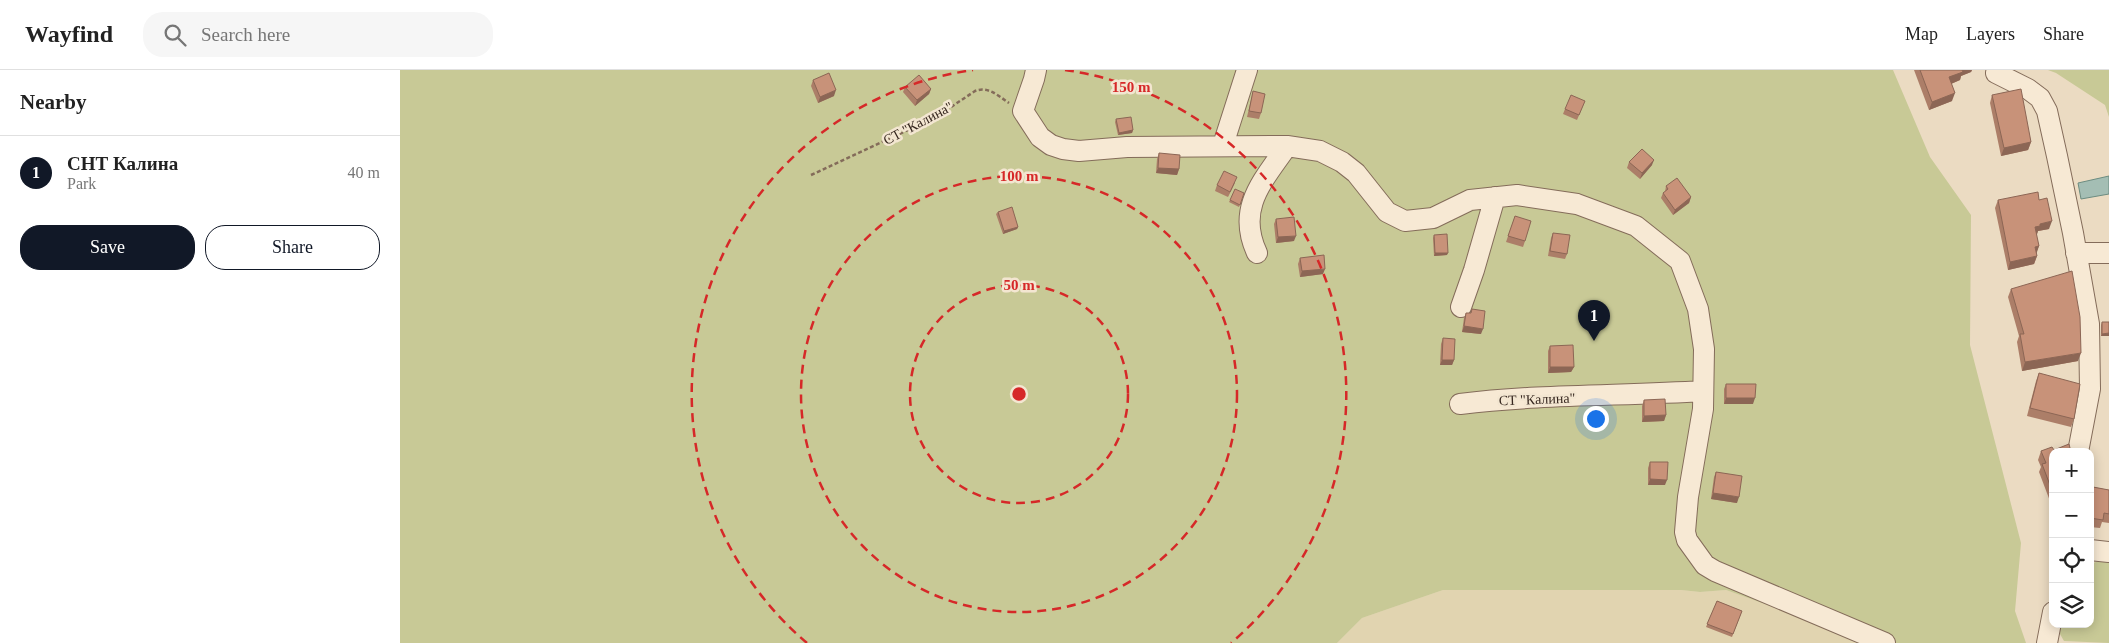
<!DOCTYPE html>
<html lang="en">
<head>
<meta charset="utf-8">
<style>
  :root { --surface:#fff; --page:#f6f6f6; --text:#222; --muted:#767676; --line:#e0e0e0; --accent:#111827 }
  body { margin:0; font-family:Georgia,serif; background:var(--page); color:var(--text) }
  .controls { position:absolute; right:15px; bottom:15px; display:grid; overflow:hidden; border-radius:10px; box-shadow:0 2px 12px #0003 }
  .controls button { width:45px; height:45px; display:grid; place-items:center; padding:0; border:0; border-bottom:1px solid var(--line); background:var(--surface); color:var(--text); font:25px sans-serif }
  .you { position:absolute; left:1195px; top:348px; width:18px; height:18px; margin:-12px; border:4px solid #fff; border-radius:50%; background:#1a73e8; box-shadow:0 0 0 8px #1a73e833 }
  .badge { display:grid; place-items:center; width:32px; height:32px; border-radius:50%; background:var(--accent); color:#fff; font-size:16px; font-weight:700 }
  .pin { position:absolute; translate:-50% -41px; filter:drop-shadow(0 1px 2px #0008) }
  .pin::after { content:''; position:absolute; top:26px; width:18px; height:15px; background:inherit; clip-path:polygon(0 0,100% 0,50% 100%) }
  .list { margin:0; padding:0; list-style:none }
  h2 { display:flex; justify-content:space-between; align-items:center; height:65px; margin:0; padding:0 20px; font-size:21px }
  h2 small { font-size:16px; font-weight:400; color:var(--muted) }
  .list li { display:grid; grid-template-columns:32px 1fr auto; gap:15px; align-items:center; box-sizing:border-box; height:75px; padding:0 20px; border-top:1px solid var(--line) }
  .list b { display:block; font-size:19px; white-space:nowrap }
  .list p { margin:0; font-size:16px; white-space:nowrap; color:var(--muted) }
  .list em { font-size:16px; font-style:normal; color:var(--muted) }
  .actions { display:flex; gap:10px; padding:15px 20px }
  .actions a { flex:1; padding:11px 0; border:1px solid var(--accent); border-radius:20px; text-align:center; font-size:18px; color:var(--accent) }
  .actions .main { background:var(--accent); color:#fff }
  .icon { flex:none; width:28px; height:28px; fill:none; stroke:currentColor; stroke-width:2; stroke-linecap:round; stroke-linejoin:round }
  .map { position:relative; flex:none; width:1709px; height:573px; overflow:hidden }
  header { display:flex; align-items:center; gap:30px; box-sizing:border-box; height:70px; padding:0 25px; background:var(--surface); border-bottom:1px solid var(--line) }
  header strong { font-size:24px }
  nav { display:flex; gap:28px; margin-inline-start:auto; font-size:18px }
  .search { width:350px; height:45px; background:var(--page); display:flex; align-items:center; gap:12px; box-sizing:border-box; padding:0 18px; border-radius:20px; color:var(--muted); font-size:19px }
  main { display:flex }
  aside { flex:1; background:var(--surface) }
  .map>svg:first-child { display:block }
  .farmland { fill:#e1d4b0 }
  .green { fill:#c8c996 }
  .water { fill:#a4beb4; stroke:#6c8c80 }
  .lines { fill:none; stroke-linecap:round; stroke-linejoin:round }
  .minor-casing { stroke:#846c5a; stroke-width:22 }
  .path { stroke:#846c5a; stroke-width:2.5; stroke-dasharray:4 2.5; stroke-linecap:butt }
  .minor { stroke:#f7e9d4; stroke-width:20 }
  .wall { fill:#ac7e68 }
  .shaded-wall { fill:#8c6655 }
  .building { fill:#c89279; stroke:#8c6655 }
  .ring { fill:none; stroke:#d62828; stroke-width:2.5; stroke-dasharray:9 6 }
  .labels { text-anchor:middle; stroke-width:5; stroke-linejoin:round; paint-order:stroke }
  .street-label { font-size:14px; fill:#35261e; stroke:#f3e6d1 }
  .centre { fill:#d62828; stroke:#f3e6d1; stroke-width:2.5 }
  .ring-label { font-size:15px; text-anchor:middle; font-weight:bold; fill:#d62828; stroke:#f3e6d1; stroke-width:5; stroke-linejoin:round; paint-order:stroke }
</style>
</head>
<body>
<header>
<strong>Wayfind</strong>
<div class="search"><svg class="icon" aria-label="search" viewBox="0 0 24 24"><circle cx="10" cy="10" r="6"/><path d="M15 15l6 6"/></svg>Search here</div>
<nav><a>Map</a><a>Layers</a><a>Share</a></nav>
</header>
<main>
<aside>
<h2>Nearby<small></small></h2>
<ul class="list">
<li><span class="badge">1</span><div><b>СНТ Калина</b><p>Park</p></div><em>40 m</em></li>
</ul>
<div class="actions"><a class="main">Save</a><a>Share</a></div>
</aside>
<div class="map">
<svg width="1709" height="573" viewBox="0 0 1709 573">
  <rect width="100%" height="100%" fill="#ebdbc2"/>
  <path class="farmland" d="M 1043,520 L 1281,520 L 1300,522 L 1326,520 L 1428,557 L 1464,573 L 937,573 L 962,548 Z"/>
  <path class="green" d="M 0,0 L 1493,0 L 1530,87 L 1571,145 L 1570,275 L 1621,473 L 1615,541 L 1626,573 L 1464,573 L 1428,557 L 1326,520 L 1300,522 L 1281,520 L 1043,520 L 962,548 L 937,573 L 0,573 Z
    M 1648,0 L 1709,0 L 1709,47 L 1705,35 L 1656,3 Z
    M 1705,489 L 1709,489 L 1709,573 L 1664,571 L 1656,557 L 1657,554 L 1690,554 L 1690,494 Z"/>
  <path class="water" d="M 1709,106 L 1709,124 L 1681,129 L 1678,113 Z"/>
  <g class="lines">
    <defs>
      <path id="minor" d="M 636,0 L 634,9 L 623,41 L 640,67 L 651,75 L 663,79 L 679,81 L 727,77 L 887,76 L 920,81 L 942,92 L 956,103 L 987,142 L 1005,151 L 1033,148 L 1070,130 L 1117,125 L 1177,134 L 1236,156 L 1280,191 L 1298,239 L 1304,279 L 1303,339 L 1288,427 L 1285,462 L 1287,470 L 1305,495 L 1315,501 L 1485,573
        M 1596,3 L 1628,19 L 1640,28 L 1647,41 L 1657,86 L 1673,163 L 1689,254 L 1690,319 L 1678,382
        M 823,75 L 847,0
        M 857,183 C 836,138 863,111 887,76
        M 1676,183 L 1709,183
        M 1061,237 L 1074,200 L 1095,127
        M 1060,334 C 1141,324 1222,326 1303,321
        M 1690,480 L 1709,482
        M 1647,573 L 1653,542"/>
    </defs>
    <use href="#minor" class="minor-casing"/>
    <path class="path" d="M 411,105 L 536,47 L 575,21 C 588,16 597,25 609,33"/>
    <use href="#minor" class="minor"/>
  </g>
  <path class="wall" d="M 1514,0 L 1572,0 L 1571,2 L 1561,6 L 1560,10 L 1551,14 L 1552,31 L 1529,40 Z
    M 413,10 L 434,26 L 418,33 L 411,16 Z
    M 505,17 L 531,19 L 529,24 L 515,36 L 503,22 Z
    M 853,21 L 861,43 L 859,49 L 847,47 Z
    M 1592,25 L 1631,72 L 1628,80 L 1601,86 L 1590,33 Z
    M 1185,31 L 1177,50 L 1163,44 L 1165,39 Z
    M 716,49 L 733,60 L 732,63 L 718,65 L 715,52 Z
    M 759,83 L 779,99 L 777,105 L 756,103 L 757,89 Z
    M 1229,92 L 1252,95 L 1240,109 L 1227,98 Z
    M 835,113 L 828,127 L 815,121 L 817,115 Z
    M 1266,116 L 1291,127 L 1289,133 L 1273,145 L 1261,128 L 1263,123 L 1265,122 Z
    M 844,123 L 839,137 L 829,132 L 830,130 Z
    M 1598,130 L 1639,130 L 1649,159 L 1638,161 L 1637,164 L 1636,164 L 1639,176 L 1636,183 L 1637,186 L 1634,194 L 1608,200 L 1595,138 Z
    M 598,142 L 618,157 L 617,159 L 603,164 L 596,144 Z
    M 1115,146 L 1125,171 L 1123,177 L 1106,172 Z
    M 876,149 L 894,171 L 876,173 L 874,154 Z
    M 1153,163 L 1167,184 L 1165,189 L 1148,186 L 1151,168 Z
    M 1034,165 L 1047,185 L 1034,186 L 1033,168 Z
    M 900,188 L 923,204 L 900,207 L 898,194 Z
    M 1611,219 L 1678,291 L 1622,301 L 1617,272 L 1619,266 L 1608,227 Z
    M 1072,239 L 1081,264 L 1062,262 L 1064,248 L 1066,243 L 1071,243 Z
    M 1702,252 L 1709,252 L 1709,266 L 1701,266 L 1701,255 Z
    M 1043,268 L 1054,290 L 1052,295 L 1040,295 L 1041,274 Z
    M 1150,276 L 1174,297 L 1171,302 L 1148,303 L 1148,281 Z
    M 1639,303 L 1674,349 L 1671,357 L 1627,346 L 1636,311 Z
    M 1326,314 L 1353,334 L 1324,334 L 1324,319 Z
    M 1244,330 L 1266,345 L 1264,351 L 1242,352 L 1242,336 Z
    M 1670,378 L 1653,382 L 1653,439 L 1639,402 L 1641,397 L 1638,390 L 1641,381 Z
    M 1250,392 L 1265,415 L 1248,415 L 1248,398 Z
    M 1316,402 L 1337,433 L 1311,429 L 1314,407 Z
    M 1693,417 L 1709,420 L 1709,453 L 1702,452 L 1700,458 L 1690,457 L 1690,427 Z
    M 1317,531 L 1342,541 L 1332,567 L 1306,557 Z"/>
  <path class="shaded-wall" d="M 1561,0 L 1572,0 L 1571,2 L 1561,6 L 1560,10 L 1546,16 L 1549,7 Z
    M 531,19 L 529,24 L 515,36 L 517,30 Z
    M 436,20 L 434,26 L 418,33 L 420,27 Z
    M 1555,23 L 1552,31 L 1529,40 L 1532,32 Z
    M 733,60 L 732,63 L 718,65 L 719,63 Z
    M 1631,72 L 1628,80 L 1601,86 L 1604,78 Z
    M 1254,90 L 1252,95 L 1240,109 L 1242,103 Z
    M 758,98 L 779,99 L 777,105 L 756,103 Z
    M 1291,127 L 1289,133 L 1273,145 L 1275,140 Z
    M 1652,151 L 1649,159 L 1638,161 L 1637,164 L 1632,165 L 1635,157 L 1640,154 Z
    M 618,157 L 617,159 L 603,164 L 604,161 Z
    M 896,166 L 894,171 L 876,173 L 878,167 Z
    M 1639,176 L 1636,185 L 1635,177 Z
    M 1035,183 L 1048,183 L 1047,185 L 1034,186 Z
    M 1637,186 L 1634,194 L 1608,200 L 1610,192 Z
    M 925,199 L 923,204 L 900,207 L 902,201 Z
    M 1064,256 L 1083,259 L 1081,264 L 1062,262 Z
    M 1709,263 L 1709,266 L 1701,266 L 1702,264 Z
    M 1681,283 L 1678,291 L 1622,301 L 1625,292 Z
    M 1042,290 L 1054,290 L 1052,295 L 1040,295 Z
    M 1150,297 L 1174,297 L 1171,302 L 1148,303 Z
    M 1326,328 L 1355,328 L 1353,334 L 1324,334 Z
    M 1266,345 L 1264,351 L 1242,352 L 1244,346 Z
    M 1250,409 L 1267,410 L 1265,415 L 1248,415 Z
    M 1313,423 L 1339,427 L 1337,433 L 1311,429 Z"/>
  <path class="building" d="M 1520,0 L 1562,0 L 1563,2 L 1549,7 L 1555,23 L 1532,32 Z
    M 429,3 L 436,20 L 420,27 L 413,10 Z
    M 519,5 L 531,19 L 517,30 L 505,17 Z
    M 1621,19 L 1631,72 L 1604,78 L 1592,25 Z
    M 853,21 L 865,24 L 861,43 L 849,41 Z
    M 1171,25 L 1185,31 L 1179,45 L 1165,39 Z
    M 731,47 L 733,60 L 719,63 L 716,49 Z
    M 1242,79 L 1254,90 L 1242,103 L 1229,92 Z
    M 759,83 L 780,85 L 779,99 L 758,98 Z
    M 824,101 L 837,107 L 830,122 L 817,115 Z
    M 1277,108 L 1291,127 L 1275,140 L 1263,123 L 1268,119 L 1266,116 Z
    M 835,119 L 844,123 L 840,135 L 830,130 Z
    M 1638,122 L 1639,130 L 1647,128 L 1652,151 L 1640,154 L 1640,156 L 1635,157 L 1639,176 L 1635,177 L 1637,186 L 1610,192 L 1598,130 Z
    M 612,137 L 618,157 L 604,161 L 598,142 Z
    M 1115,146 L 1131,151 L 1125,171 L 1108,166 Z
    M 894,147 L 896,166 L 878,167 L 876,149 Z
    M 1153,163 L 1170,165 L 1167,184 L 1150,181 Z
    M 1047,164 L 1048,183 L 1035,183 L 1034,165 Z
    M 924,185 L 925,199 L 902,201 L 900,188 Z
    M 1672,201 L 1680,247 L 1681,283 L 1625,292 L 1620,264 L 1624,264 L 1611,219 Z
    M 1072,239 L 1085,241 L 1083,259 L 1064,256 L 1066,243 L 1071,243 Z
    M 1702,252 L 1709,252 L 1709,263 L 1702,264 Z
    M 1043,268 L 1055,269 L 1054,290 L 1042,290 Z
    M 1173,275 L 1174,297 L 1150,297 L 1150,276 Z
    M 1639,303 L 1680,314 L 1674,349 L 1630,338 Z
    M 1326,314 L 1356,314 L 1355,328 L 1326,328 Z
    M 1265,329 L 1266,345 L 1244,346 L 1244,330 Z
    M 1669,374 L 1670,378 L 1673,382 L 1653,382 L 1653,423 L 1642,394 L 1646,393 L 1641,381 L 1652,377 L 1654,380 Z
    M 1250,392 L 1268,392 L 1267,410 L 1250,409 Z
    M 1316,402 L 1342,406 L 1339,427 L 1313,423 Z
    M 1693,417 L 1709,420 L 1709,444 L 1704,443 L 1703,450 L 1690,448 L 1690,436 Z
    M 1317,531 L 1342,541 L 1333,564 L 1307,554 Z"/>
  <g class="ring">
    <circle cx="619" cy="324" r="109"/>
    <circle cx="619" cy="324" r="218"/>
    <path d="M407 573A327 327 0 0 1 573 0M665 0A327 327 0 0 1 831 573"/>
  </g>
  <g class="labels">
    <g class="street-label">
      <text transform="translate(518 53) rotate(-28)" y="5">СТ "Калина"</text>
      <text transform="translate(1137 329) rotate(-2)" y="5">СТ "Калина"</text>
    </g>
  </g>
  <circle cx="619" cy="324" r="8" class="centre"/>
  <g class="ring-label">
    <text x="731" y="22">150 m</text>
    <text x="619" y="111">100 m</text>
    <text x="619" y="220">50 m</text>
  </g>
</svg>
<div class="controls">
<button>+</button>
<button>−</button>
<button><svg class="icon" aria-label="locate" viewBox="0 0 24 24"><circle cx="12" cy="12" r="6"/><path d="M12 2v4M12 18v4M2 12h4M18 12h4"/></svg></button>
<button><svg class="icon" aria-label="layers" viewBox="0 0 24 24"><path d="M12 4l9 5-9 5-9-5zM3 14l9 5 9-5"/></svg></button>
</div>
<div class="you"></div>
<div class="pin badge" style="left:1194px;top:271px">1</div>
</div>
</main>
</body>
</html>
